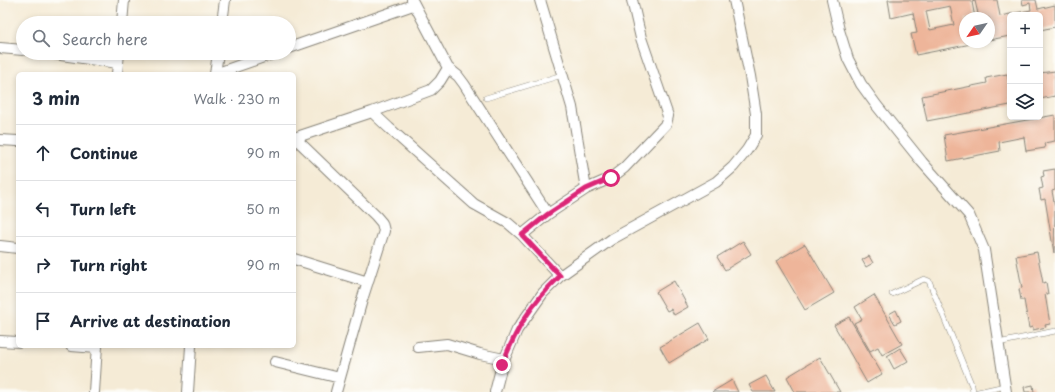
<!DOCTYPE html>
<html lang="en">
<head>
<meta charset="utf-8">
<style>
  :root { --surface:#fff; --page:#f2f2f3; --text:#1f2937; --muted:#747a83; --line:#e0e1e3 }
  body { margin:0; font-family:"Playpen Sans",sans-serif; background:var(--page); color:var(--text) }
  .controls { position:absolute; right:12px; top:12px; display:grid; overflow:hidden; border-radius:6px; box-shadow:0 2px 6px #0003 }
  .controls button { width:36px; height:36px; display:grid; place-items:center; padding:0; border:0; border-bottom:1px solid var(--line); background:var(--surface); color:var(--text); font:20px sans-serif }
  .compass { position:absolute; left:959px; top:12px; width:36px; height:36px; border-radius:50%; background:var(--surface); box-shadow:0 2px 6px #0003; rotate:236deg }
  .stop { position:absolute; width:12px; height:12px; margin:-9px; border:3px solid #db2777; border-radius:50%; background:#fff }
  .stop.end { background:#db2777; border-color:#fff; box-shadow:0 1px 4px #0008 }
  .list { margin:0; padding:0; list-style:none }
  h2 { display:flex; justify-content:space-between; align-items:center; height:52px; margin:0; padding:0 16px; font-size:17px }
  h2 small { font-size:13px; font-weight:400; color:var(--muted) }
  .list li { display:grid; grid-template-columns:26px 1fr auto; gap:12px; align-items:center; box-sizing:border-box; height:56px; padding:0 16px; border-top:1px solid var(--line) }
  .list b { display:block; font-size:15px; white-space:nowrap }
  .list em { font-size:13px; font-style:normal; color:var(--muted) }
  .icon { flex:none; width:22px; height:22px; fill:none; stroke:currentColor; stroke-width:2; stroke-linecap:round; stroke-linejoin:round }
  .map { position:relative; flex:none; width:1055px; height:392px; overflow:hidden }
  .search { position:absolute; background:var(--surface); box-shadow:0 2px 6px #0003; left:16px; top:16px; width:280px; height:44px; display:flex; align-items:center; gap:10px; box-sizing:border-box; padding:0 14px; border-radius:22px; color:var(--muted); font-size:15px }
  .panel { position:absolute; background:var(--surface); box-shadow:0 2px 6px #0003; left:16px; top:72px; width:280px; height:276px; border-radius:6px }
  .map>svg:first-child { display:block }
  .building { fill:#eeb59a; fill-rule:evenodd }
  .lines { fill:none; stroke-linecap:round; stroke-linejoin:round }
  .lane-casing { stroke:#888479; stroke-width:6 }
  .street-casing { stroke:#888479; stroke-width:12 }
  .lane { stroke:#fff; stroke-width:5 }
  .street { stroke:#fff; stroke-width:10 }
  .route { stroke:#db2777; stroke-width:5 }
</style>
</head>
<body>
<div class="map">
<svg width="1055" height="392" viewBox="0 0 1055 392">
  <rect width="100%" height="100%" fill="#fdfcf7"/>
  <filter id="ink" filterUnits="userSpaceOnUse"><feTurbulence type="fractalNoise" baseFrequency=".025" numOctaves="2"/><feDisplacementMap in="SourceGraphic" scale="8" xChannelSelector="R" yChannelSelector="G"/><feConvolveMatrix kernelMatrix="1 2 1 2 8 2 1 2 1" color-interpolation-filters="sRGB"/></filter>
  <filter id="wash" filterUnits="userSpaceOnUse"><feTurbulence type="fractalNoise" baseFrequency=".012" numOctaves="4" result="noise"/><feDisplacementMap in="SourceGraphic" scale="16" xChannelSelector="R" yChannelSelector="G"/><feGaussianBlur stdDeviation="0.9" result="paint"/><feColorMatrix in="noise" values="0 0 0 0 0 0 0 0 0 0 0 0 0 0 0 0 0 1.4 0 .05"/><feComposite in="paint" operator="in"/></filter>
  <g filter="url(#wash)">
    <rect width="100%" height="100%" fill="#f5ebd6"/>
    <g id="blocks">
      <path class="building" d="M 888,0 L 997,0 L 1000,16 L 1031,10 L 1030,3 L 1023,5 L 1022,0 L 1036,0 L 1038,9 L 1055,5 L 1055,27 L 1040,30 L 1040,15 L 1010,15 L 1010,36 L 989,40 L 989,18 L 979,18 L 975,1 L 972,2 L 975,18 L 965,18 L 965,42 L 976,43 L 916,55 L 911,34 L 917,33 L 913,13 L 891,18 ZM 950,6 L 954,25 L 930,30 L 926,11 Z
        M 1055,71 L 1055,96 L 1040,99 L 1040,73 Z
        M 1007,74 L 1010,89 L 1010,105 L 927,121 L 922,96 L 987,83 L 986,78 Z
        M 1055,115 L 1055,141 L 1044,143 L 1045,148 L 1026,151 L 1024,137 L 999,142 L 1000,151 L 948,161 L 944,135 Z
        M 1055,169 L 1055,190 L 1052,191 L 1055,207 L 1054,253 L 1045,199 L 1041,200 L 1039,189 L 1043,188 L 1041,177 L 1044,176 L 1043,171 Z
        M 743,241 L 751,254 L 725,270 L 717,257 Z
        M 805,244 L 834,293 L 805,310 L 776,261 Z
        M 1037,252 L 1043,283 L 1046,282 L 1048,294 L 1045,294 L 1050,324 L 1045,325 L 1046,327 L 1033,330 L 1033,327 L 1029,328 L 1024,300 L 1021,300 L 1019,289 L 1022,288 L 1016,256 Z
        M 869,256 L 873,263 L 866,267 L 862,260 Z
        M 674,281 L 688,307 L 674,315 L 671,309 L 667,311 L 656,292 Z
        M 874,295 L 902,344 L 882,355 L 878,347 L 870,351 L 854,323 L 862,319 L 855,307 Z
        M 896,310 L 901,321 L 895,324 L 889,314 Z
        M 849,317 L 882,374 L 867,383 L 834,325 Z
        M 700,323 L 709,339 L 669,363 L 660,347 Z
        M 900,348 L 908,361 L 894,369 L 887,356 Z
        M 820,357 L 840,392 L 795,392 L 787,377 Z
        M 766,376 L 775,392 L 753,392 L 749,385 Z
        M 732,380 L 738,392 L 712,392 Z
        M 1033,385 L 1034,392 L 1025,392 L 1024,387 Z"/>
    </g>
  </g>
  <g filter="url(#ink)">
    <use href="#blocks" fill-opacity="0" stroke="#888479" stroke-width="1"/>
    <g class="lines">
      <defs>
        <path id="lane" d="M 486,98 L 562,75
          M 892,294 L 924,279 L 929,281 L 972,386 L 973,392
          M 998,343 L 1055,331
          M 978,392 L 1005,386"/>
        <path id="street" d="M 412,0 L 448,68 L 458,76 L 464,84 L 548,214
          M 540,0 L 572,107 L 586,189
          M 832,0 L 839,30 L 848,59 L 861,84 L 877,106 L 922,162 L 969,215 L 984,250 L 1006,392
          M 122,23 L 124,0
          M 222,23 L 225,0
          M 0,48 L 23,50
          M 289,48 L 413,5
          M 47,53 L 118,63
          M 117,74 L 119,53
          M 215,74 L 275,53
          M 215,74 L 218,53
          M 372,112 L 389,128 L 474,204 L 508,223 L 522,235 L 560,276
          M 294,137 L 376,216 L 382,223 L 384,231 L 362,300 L 336,392
          M 294,138 L 372,112 L 431,90 L 440,81 L 448,68
          M 0,140 L 18,141
          M 522,235 L 548,214 L 586,189 L 611,178 L 624,168 L 666,124 L 668,116 L 641,38 L 632,0
          M 0,246 L 18,248
          M 294,259 L 368,282
          M 0,341 L 18,342
          M 71,346 L 97,348
          M 418,347 L 447,344 L 480,354 L 504,359
          M 275,362 L 340,378
          M 94,392 L 97,346
          M 188,392 L 191,346
          M 495,392 L 502,365 L 517,330 L 543,293 L 560,276 L 612,239 L 716,182 L 733,167 L 747,150 L 756,135 L 756,114 L 750,76 L 734,0"/>
      </defs>
      <use href="#lane" class="lane-casing"/>
      <use href="#street" class="street-casing"/>
      <use href="#lane" class="lane"/>
      <use href="#street" class="street"/>
    </g>
  </g>
  <g class="lines" filter="url(#ink)">
    <path class="route" d="M 502,365 C 517,327 531,304 560,276 L 522,235 L 548,214 L 586,189 L 611,178"/>
  </g>
</svg>
<div class="controls">
<button>+</button>
<button>−</button>
<button><svg class="icon" aria-label="layers" viewBox="0 0 24 24"><path d="M12 4l9 5-9 5-9-5zM3 14l9 5 9-5"/></svg></button>
</div>
<svg class="compass" viewBox="-18 -18 36 36"><path d="M0-13l5 13h-10z" fill="#e53935"/><path d="M0 13l5-13h-10z" fill="#747a83"/></svg>
<div class="stop" style="left:611px;top:178px"></div>
<div class="stop end" style="left:502px;top:365px"></div>
<div class="search"><svg class="icon" aria-label="search" viewBox="0 0 24 24"><circle cx="10" cy="10" r="6"/><path d="M15 15l6 6"/></svg>Search here</div>
<section class="panel">
<h2>3 min<small>Walk · 230 m</small></h2>
<ul class="list">
<li><svg class="icon" aria-label="ahead" viewBox="0 0 24 24"><path d="M12 20V5M6 11l6-6 6 6"/></svg><div><b>Continue</b></div><em>90 m</em></li>
<li><svg class="icon" aria-label="left" viewBox="0 0 24 24"><path d="M17 20v-9H6M10 6l-5 5 5 5"/></svg><div><b>Turn left</b></div><em>50 m</em></li>
<li><svg class="icon" aria-label="right" viewBox="0 0 24 24"><path d="M7 20v-9h11M14 6l5 5-5 5"/></svg><div><b>Turn right</b></div><em>90 m</em></li>
<li><svg class="icon" aria-label="arrive" viewBox="0 0 24 24"><path d="M6 21V4h12l-3 4 3 4H6"/></svg><div><b>Arrive at destination</b></div></li>
</ul>
</section>
</div>
</body>
</html>
